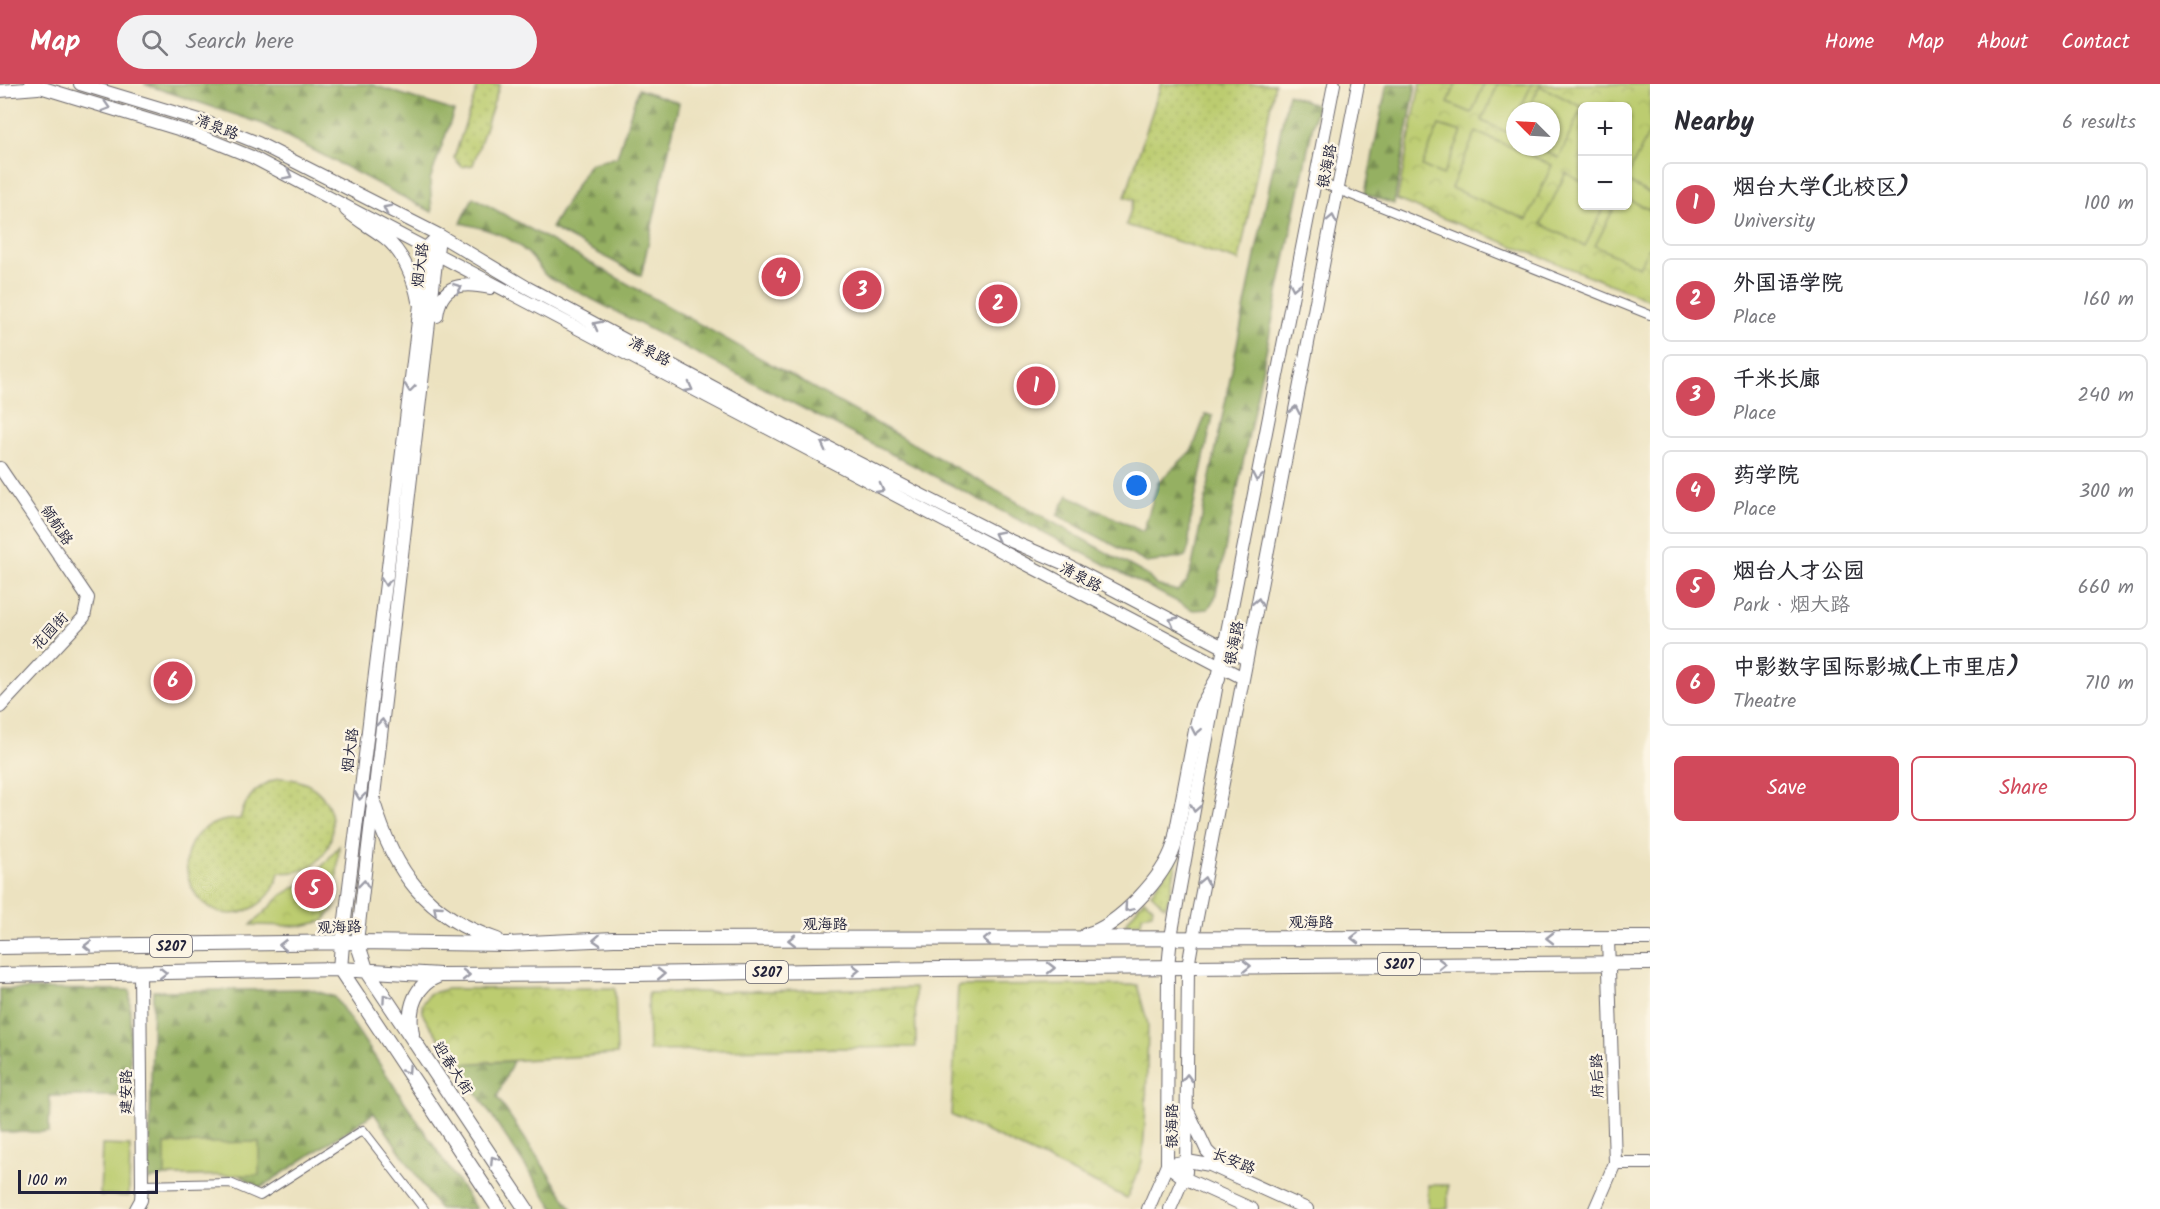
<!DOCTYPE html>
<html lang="en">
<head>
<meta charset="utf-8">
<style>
  :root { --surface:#fff; --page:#f2f2f3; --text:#2b2b33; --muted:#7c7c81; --line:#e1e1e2; --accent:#d1495b }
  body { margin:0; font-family:Kalam,"LXGW WenKai TC",sans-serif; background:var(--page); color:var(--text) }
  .controls { position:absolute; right:18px; top:18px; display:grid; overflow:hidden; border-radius:9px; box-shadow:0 2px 4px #0004 }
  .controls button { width:54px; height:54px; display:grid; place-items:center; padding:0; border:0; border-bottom:2px solid var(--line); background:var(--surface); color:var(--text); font:30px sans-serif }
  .compass { position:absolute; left:1506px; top:18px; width:54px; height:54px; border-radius:50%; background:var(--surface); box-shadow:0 2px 4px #0004; rotate:294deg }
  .scale { position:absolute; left:18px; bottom:15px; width:140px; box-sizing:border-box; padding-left:6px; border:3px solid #22223b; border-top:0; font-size:16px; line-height:21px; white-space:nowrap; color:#22223b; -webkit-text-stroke:4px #fcf5e5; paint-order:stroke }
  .you { position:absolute; left:1137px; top:402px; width:21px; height:21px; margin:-15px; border:4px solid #fff; border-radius:50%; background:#1a73e8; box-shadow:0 0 0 9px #1a73e833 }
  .badge { display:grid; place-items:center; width:39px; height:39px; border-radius:50%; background:var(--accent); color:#fff; font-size:20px; font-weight:700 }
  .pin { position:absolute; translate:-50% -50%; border:3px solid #fff; box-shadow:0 2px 6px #0006 }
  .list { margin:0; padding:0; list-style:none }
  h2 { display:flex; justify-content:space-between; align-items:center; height:78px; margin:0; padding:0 24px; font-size:26px }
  h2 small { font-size:20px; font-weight:400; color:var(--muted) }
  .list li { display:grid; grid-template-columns:39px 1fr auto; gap:18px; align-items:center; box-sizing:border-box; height:84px; margin:0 12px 12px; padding:0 12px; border:2px solid var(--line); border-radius:9px }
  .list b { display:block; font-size:22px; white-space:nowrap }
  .list p { margin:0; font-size:20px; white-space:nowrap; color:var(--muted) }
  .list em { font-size:20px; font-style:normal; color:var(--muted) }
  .actions { display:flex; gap:12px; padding:18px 24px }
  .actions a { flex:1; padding:14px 0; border:2px solid var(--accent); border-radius:9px; text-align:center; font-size:21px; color:var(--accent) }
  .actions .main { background:var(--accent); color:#fff }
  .icon { flex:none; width:33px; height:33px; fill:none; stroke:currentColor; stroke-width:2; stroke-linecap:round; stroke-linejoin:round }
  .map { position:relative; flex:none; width:1650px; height:1125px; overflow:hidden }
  header { display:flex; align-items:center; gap:36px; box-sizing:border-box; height:84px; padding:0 30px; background:var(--accent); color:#fff }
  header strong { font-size:28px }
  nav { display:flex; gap:33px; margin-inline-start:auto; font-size:21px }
  .search { width:420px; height:54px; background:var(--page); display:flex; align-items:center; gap:15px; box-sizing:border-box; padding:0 21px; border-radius:33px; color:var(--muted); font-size:22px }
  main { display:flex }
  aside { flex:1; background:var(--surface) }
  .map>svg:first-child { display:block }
  .grass { fill:url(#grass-dots); stroke:#6f7755; stroke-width:1.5 }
  .forest { fill:url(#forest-firs); stroke:#5c694e; stroke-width:1.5 }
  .park { fill:url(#park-crowns); stroke:#6f7755; stroke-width:1.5; fill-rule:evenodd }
  .pitch { fill:#bccc6f; stroke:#6f7755; stroke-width:1.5 }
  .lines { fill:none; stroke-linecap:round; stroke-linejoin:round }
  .street-casing { stroke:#69656a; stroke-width:10 }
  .secondary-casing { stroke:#69656a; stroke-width:14 }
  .primary-casing { stroke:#69656a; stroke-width:16 }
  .street { stroke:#fff; stroke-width:8 }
  .secondary { stroke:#fff; stroke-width:12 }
  .primary { stroke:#fff; stroke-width:14 }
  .oneway { stroke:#9c9ca7 }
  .labels { text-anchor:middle; stroke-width:5; stroke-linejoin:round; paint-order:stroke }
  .shield { fill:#fcf5e5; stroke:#63616e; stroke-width:1.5 }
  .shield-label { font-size:14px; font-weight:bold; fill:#22223b }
  .street-label { font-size:15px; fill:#22223b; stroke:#fcf5e5 }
</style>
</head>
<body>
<header>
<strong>Map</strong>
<div class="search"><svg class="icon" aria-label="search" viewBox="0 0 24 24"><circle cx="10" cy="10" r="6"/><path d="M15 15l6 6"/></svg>Search here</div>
<nav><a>Home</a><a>Map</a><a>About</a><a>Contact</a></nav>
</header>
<main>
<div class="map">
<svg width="1650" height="1125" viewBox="0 0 1650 1125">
  <defs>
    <pattern id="grass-dots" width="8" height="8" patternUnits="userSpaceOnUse" patternTransform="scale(1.5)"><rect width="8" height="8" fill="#bccc6f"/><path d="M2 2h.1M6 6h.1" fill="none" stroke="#a1af61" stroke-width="1.8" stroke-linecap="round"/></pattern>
    <pattern id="forest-firs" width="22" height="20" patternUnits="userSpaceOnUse" patternTransform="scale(1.5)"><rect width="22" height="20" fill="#95b062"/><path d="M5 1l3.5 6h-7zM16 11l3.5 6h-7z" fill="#798f52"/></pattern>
    <pattern id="park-crowns" width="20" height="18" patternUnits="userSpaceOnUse" patternTransform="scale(1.5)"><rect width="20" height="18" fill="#bccc6f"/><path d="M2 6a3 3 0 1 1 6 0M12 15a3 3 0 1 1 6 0" fill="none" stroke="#a1af61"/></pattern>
  </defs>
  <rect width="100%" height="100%" fill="#fcf5e5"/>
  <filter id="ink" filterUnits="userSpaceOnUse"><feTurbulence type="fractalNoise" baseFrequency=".0167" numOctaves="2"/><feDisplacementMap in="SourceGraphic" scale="12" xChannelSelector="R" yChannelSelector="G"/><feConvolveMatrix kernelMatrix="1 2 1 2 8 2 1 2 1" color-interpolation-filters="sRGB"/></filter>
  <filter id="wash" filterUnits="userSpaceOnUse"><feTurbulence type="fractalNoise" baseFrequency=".008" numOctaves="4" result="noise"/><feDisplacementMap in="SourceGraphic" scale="24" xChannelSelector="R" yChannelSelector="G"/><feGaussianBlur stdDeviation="1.35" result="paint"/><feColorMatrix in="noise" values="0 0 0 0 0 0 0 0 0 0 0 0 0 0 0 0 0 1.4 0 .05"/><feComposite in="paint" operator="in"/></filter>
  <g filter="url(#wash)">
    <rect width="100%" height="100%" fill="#ece2c0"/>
    <path class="grass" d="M 478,0 L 500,0 L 473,81 L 462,83 L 454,74 Z
      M 1161,0 L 1275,0 L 1239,177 L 1126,141 L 1134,116 L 1125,113 Z
      M 1203,649 L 1170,810 L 1165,823 L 1151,809 L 1168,786 Z
      M 279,694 C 356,695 344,797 279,788 C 277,803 267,816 253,824 C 187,857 150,736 240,735 C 246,712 257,702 279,694 Z
      M 1144,815 L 1153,823 L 1152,829 L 1142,831 L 1141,839 L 1125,840 Z"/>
    <path class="forest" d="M 144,0 L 370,0 L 454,27 L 430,96 L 432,128 L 263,40 Z
      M 1387,0 L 1416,0 L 1394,120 L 1365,110 Z
      M 638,5 L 679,19 L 641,192 L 551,144 L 589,80 L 617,73 Z
      M 1288,10 L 1317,21 L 1215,514 L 1208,525 L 1193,526 L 545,191 C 523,156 500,148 461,139 L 473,113 L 1147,491 L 1156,501 L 1177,507 L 1186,499 L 1192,482 Z
      M 1206,330 L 1213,332 L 1190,439 L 1189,463 L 1185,473 L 1147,479 L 1057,431 L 1068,411 L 1143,448 L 1158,399 L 1192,366 Z
      M 0,905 L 130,906 L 130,1012 L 50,1012 L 49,1048 L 0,1048 Z
      M 309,905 L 335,913 L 476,1125 L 439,1125 L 374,1029 L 260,1104 L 240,1091 L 165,1092 L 149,1096 L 153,907 Z
      M 513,977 L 497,1013 L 572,1125 L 554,1125 L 457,980 Z"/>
    <path class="park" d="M 1420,0 L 1650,0 L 1650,216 L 1397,116 ZM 1582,22 L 1628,22 L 1628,122 L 1582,122 ZM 1515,27 L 1551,27 L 1551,63 L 1515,63 Z
      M 339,762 L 335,822 L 324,837 L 301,842 L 251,841 L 282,811 L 315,791 Z
      M 1137,901 L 1148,940 L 1146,1026 L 1142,1078 L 1127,1114 L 951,1031 L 958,902 Z
      M 615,904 L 617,970 L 457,980 L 424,933 L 422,921 L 429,910 L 447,905 Z
      M 915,904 L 916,963 L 649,967 L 648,909 Z"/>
    <path class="pitch" d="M 1456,0 L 1484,0 L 1472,29 L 1448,19 Z
      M 1498,0 L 1532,0 L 1519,27 L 1515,27 L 1515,36 L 1509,49 L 1482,37 Z
      M 1540,2 L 1582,23 L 1559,74 L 1537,63 L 1551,63 L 1551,27 L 1527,27 Z
      M 1439,41 L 1462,48 L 1443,91 L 1422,82 Z
      M 1650,47 L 1650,110 L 1628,98 L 1628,91 Z
      M 1476,48 L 1552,81 L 1527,136 L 1451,104 Z
      M 1566,89 L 1582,98 L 1582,122 L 1605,122 L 1585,162 L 1541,140 Z
      M 1628,115 L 1650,126 L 1650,161 L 1639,183 L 1595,162 L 1615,122 L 1628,122 Z
      M 259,1058 L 259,1091 L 165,1092 L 165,1060 Z
      M 102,1061 L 130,1062 L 129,1112 L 100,1111 Z
      M 1428,1101 L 1448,1101 L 1448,1125 L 1428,1125 Z"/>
  </g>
  <g filter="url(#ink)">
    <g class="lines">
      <defs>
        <path id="street" d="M 1314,96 L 1650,231
          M 142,1101 L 230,1099 L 260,1112 L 363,1046 L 424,1125"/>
        <path id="secondary" d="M 30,0 L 198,51 L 252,73 L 1243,594
          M 80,0 L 203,37 L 258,59 L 439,151 L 528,204 L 767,332 L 1011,457 L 1065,480 L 1246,575
          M 0,7 L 38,4
          M 346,126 C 358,137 372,144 385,154 C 403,168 414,195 418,217
          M 437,232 C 441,199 462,198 490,204
          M 0,384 L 88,514 L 84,533 L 0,623
          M 357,858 L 438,161
          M 342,860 L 427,163 L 432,158
          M 1189,1029 L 1207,1067 L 1224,1084
          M 1615,1079 L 1650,1079
          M 1167,1081 L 1187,1077 L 1210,1081 L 1307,1125
          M 1167,1081 L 1184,1094 L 1252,1125
          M 136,1125 L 141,1116 L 142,1101 L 140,889
          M 1148,1125 L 1167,1081 L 1168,883 L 1171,853 L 1218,594 L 1334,0
          M 1170,1125 L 1186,1088 L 1188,883 L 1193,854 L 1358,0
          M 1595,1125 L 1615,1079 L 1608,854"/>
        <path id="primary" d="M 373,718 C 394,788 426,832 497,856
          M 1086,851 C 1119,842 1164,793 1174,762 L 1197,641 L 1202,622 L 1218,594
          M 357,858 L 366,885 L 526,1125
          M 342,860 L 340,885 L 499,1125
          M 0,863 L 357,858 L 508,860 L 614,855 L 1650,854
          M 0,891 L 340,885 L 440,891 L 633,890 L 939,885 L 1650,879
          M 412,950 C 407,925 415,900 440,891"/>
      </defs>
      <use href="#street" class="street-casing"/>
      <use href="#secondary" class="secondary-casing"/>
      <use href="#primary" class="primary-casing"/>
      <use href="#street" class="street"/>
      <use href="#secondary" class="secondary"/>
      <use href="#primary" class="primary"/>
    </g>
    <defs><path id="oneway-chevron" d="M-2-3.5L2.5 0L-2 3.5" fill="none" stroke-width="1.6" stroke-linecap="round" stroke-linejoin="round" transform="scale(1.5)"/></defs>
    <g class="oneway">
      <use href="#oneway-chevron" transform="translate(106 23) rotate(17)"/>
      <use href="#oneway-chevron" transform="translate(288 91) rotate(27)"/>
      <use href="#oneway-chevron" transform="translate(387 125) rotate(-153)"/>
      <use href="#oneway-chevron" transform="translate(1332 135) rotate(-79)"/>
      <use href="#oneway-chevron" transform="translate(1294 202) rotate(101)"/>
      <use href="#oneway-chevron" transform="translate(458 204) rotate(-20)"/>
      <use href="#oneway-chevron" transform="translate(597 241) rotate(-152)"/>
      <use href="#oneway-chevron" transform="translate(410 304) rotate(97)"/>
      <use href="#oneway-chevron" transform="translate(689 304) rotate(28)"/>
      <use href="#oneway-chevron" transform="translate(1295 326) rotate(-79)"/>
      <use href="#oneway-chevron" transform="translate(825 361) rotate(-153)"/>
      <use href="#oneway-chevron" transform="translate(1257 393) rotate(101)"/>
      <use href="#oneway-chevron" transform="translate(880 405) rotate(28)"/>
      <use href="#oneway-chevron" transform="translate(998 451) rotate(-153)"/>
      <use href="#oneway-chevron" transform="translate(386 498) rotate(97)"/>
      <use href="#oneway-chevron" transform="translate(1258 518) rotate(-79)"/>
      <use href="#oneway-chevron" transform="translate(1173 537) rotate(-152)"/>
      <use href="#oneway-chevron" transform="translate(382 639) rotate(-83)"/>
      <use href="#oneway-chevron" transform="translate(1196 647) rotate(101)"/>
      <use href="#oneway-chevron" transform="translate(360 712) rotate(97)"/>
      <use href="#oneway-chevron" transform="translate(1195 724) rotate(100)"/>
      <use href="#oneway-chevron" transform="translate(1204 797) rotate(-79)"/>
      <use href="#oneway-chevron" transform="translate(364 800) rotate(-84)"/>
      <use href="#oneway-chevron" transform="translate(1128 824) rotate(131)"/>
      <use href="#oneway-chevron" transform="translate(437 825) rotate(-139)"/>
      <use href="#oneway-chevron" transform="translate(1355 854) rotate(180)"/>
      <use href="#oneway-chevron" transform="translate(1550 854) rotate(180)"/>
      <use href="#oneway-chevron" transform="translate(597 856) rotate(177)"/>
      <use href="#oneway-chevron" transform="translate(792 856) rotate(-180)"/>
      <use href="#oneway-chevron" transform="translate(987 856) rotate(179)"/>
      <use href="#oneway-chevron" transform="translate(283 861) rotate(180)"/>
      <use href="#oneway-chevron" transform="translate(88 862) rotate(180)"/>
      <use href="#oneway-chevron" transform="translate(1442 880) rotate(-1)"/>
      <use href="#oneway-chevron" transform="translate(1247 882) rotate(-1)"/>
      <use href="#oneway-chevron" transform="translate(1051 884)"/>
      <use href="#oneway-chevron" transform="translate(856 886) rotate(-1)"/>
      <use href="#oneway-chevron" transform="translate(163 889) rotate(-1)"/>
      <use href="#oneway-chevron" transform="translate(661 890) rotate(-1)"/>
      <use href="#oneway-chevron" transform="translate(466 891)"/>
      <use href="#oneway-chevron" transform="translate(386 914) rotate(-125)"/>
      <use href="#oneway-chevron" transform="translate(407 986) rotate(56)"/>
      <use href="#oneway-chevron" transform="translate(1187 994) rotate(-89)"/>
      <use href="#oneway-chevron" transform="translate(494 1076) rotate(-123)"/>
    </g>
  </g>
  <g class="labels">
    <g class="shield">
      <rect x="150" y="851" width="42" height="22" rx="4.5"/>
      <rect x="1378" y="869" width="42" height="22" rx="4.5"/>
      <rect x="746" y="877" width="42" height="22" rx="4.5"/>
    </g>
    <g class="shield-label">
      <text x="171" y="867">S207</text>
      <text x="1399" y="885">S207</text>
      <text x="767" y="893">S207</text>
    </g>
    <g class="street-label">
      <text transform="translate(217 43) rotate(21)" y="5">清泉路</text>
      <text transform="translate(1327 82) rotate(-79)" y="5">银海路</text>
      <text transform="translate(420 181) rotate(-83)" y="5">烟大路</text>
      <text transform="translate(650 267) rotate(28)" y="5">清泉路</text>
      <text transform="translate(57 441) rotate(56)" y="5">领航路</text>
      <text transform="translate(1081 493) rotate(28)" y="5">清泉路</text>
      <text transform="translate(50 547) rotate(-47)" y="5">花园街</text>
      <text transform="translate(1234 559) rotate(-79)" y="5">银海路</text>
      <text transform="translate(350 666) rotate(-83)" y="5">烟大路</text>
      <text x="1311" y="843">观海路</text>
      <text x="825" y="845">观海路</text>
      <text transform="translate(339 843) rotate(-2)" y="5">观海路</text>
      <text transform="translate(453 984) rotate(57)" y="5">迎春大街</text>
      <text transform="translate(1597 992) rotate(-92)" y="5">府后路</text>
      <text transform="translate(126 1008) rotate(-90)" y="5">建安路</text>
      <text transform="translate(1172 1042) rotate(-90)" y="5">银海路</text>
      <text transform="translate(1234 1077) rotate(22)" y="5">长安路</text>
    </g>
  </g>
</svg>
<div class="controls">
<button>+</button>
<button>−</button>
</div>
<svg class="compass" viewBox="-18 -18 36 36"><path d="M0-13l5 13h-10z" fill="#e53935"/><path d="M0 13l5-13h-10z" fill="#7c7c81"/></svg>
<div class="scale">100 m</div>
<div class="you"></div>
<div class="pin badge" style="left:1036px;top:302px">1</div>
<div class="pin badge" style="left:998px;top:220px">2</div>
<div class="pin badge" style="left:862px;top:206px">3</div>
<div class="pin badge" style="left:781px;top:193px">4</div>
<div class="pin badge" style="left:314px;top:805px">5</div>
<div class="pin badge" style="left:173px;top:597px">6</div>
</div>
<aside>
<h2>Nearby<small>6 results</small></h2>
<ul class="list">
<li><span class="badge">1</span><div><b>烟台大学(北校区)</b><p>University</p></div><em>100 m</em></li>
<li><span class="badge">2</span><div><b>外国语学院</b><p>Place</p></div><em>160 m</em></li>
<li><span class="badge">3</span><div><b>千米长廊</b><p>Place</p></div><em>240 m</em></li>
<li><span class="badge">4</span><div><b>药学院</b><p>Place</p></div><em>300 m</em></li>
<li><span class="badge">5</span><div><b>烟台人才公园</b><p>Park · 烟大路</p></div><em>660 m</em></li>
<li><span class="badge">6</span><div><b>中影数字国际影城(上市里店)</b><p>Theatre</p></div><em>710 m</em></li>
</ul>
<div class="actions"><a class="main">Save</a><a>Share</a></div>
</aside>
</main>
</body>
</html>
